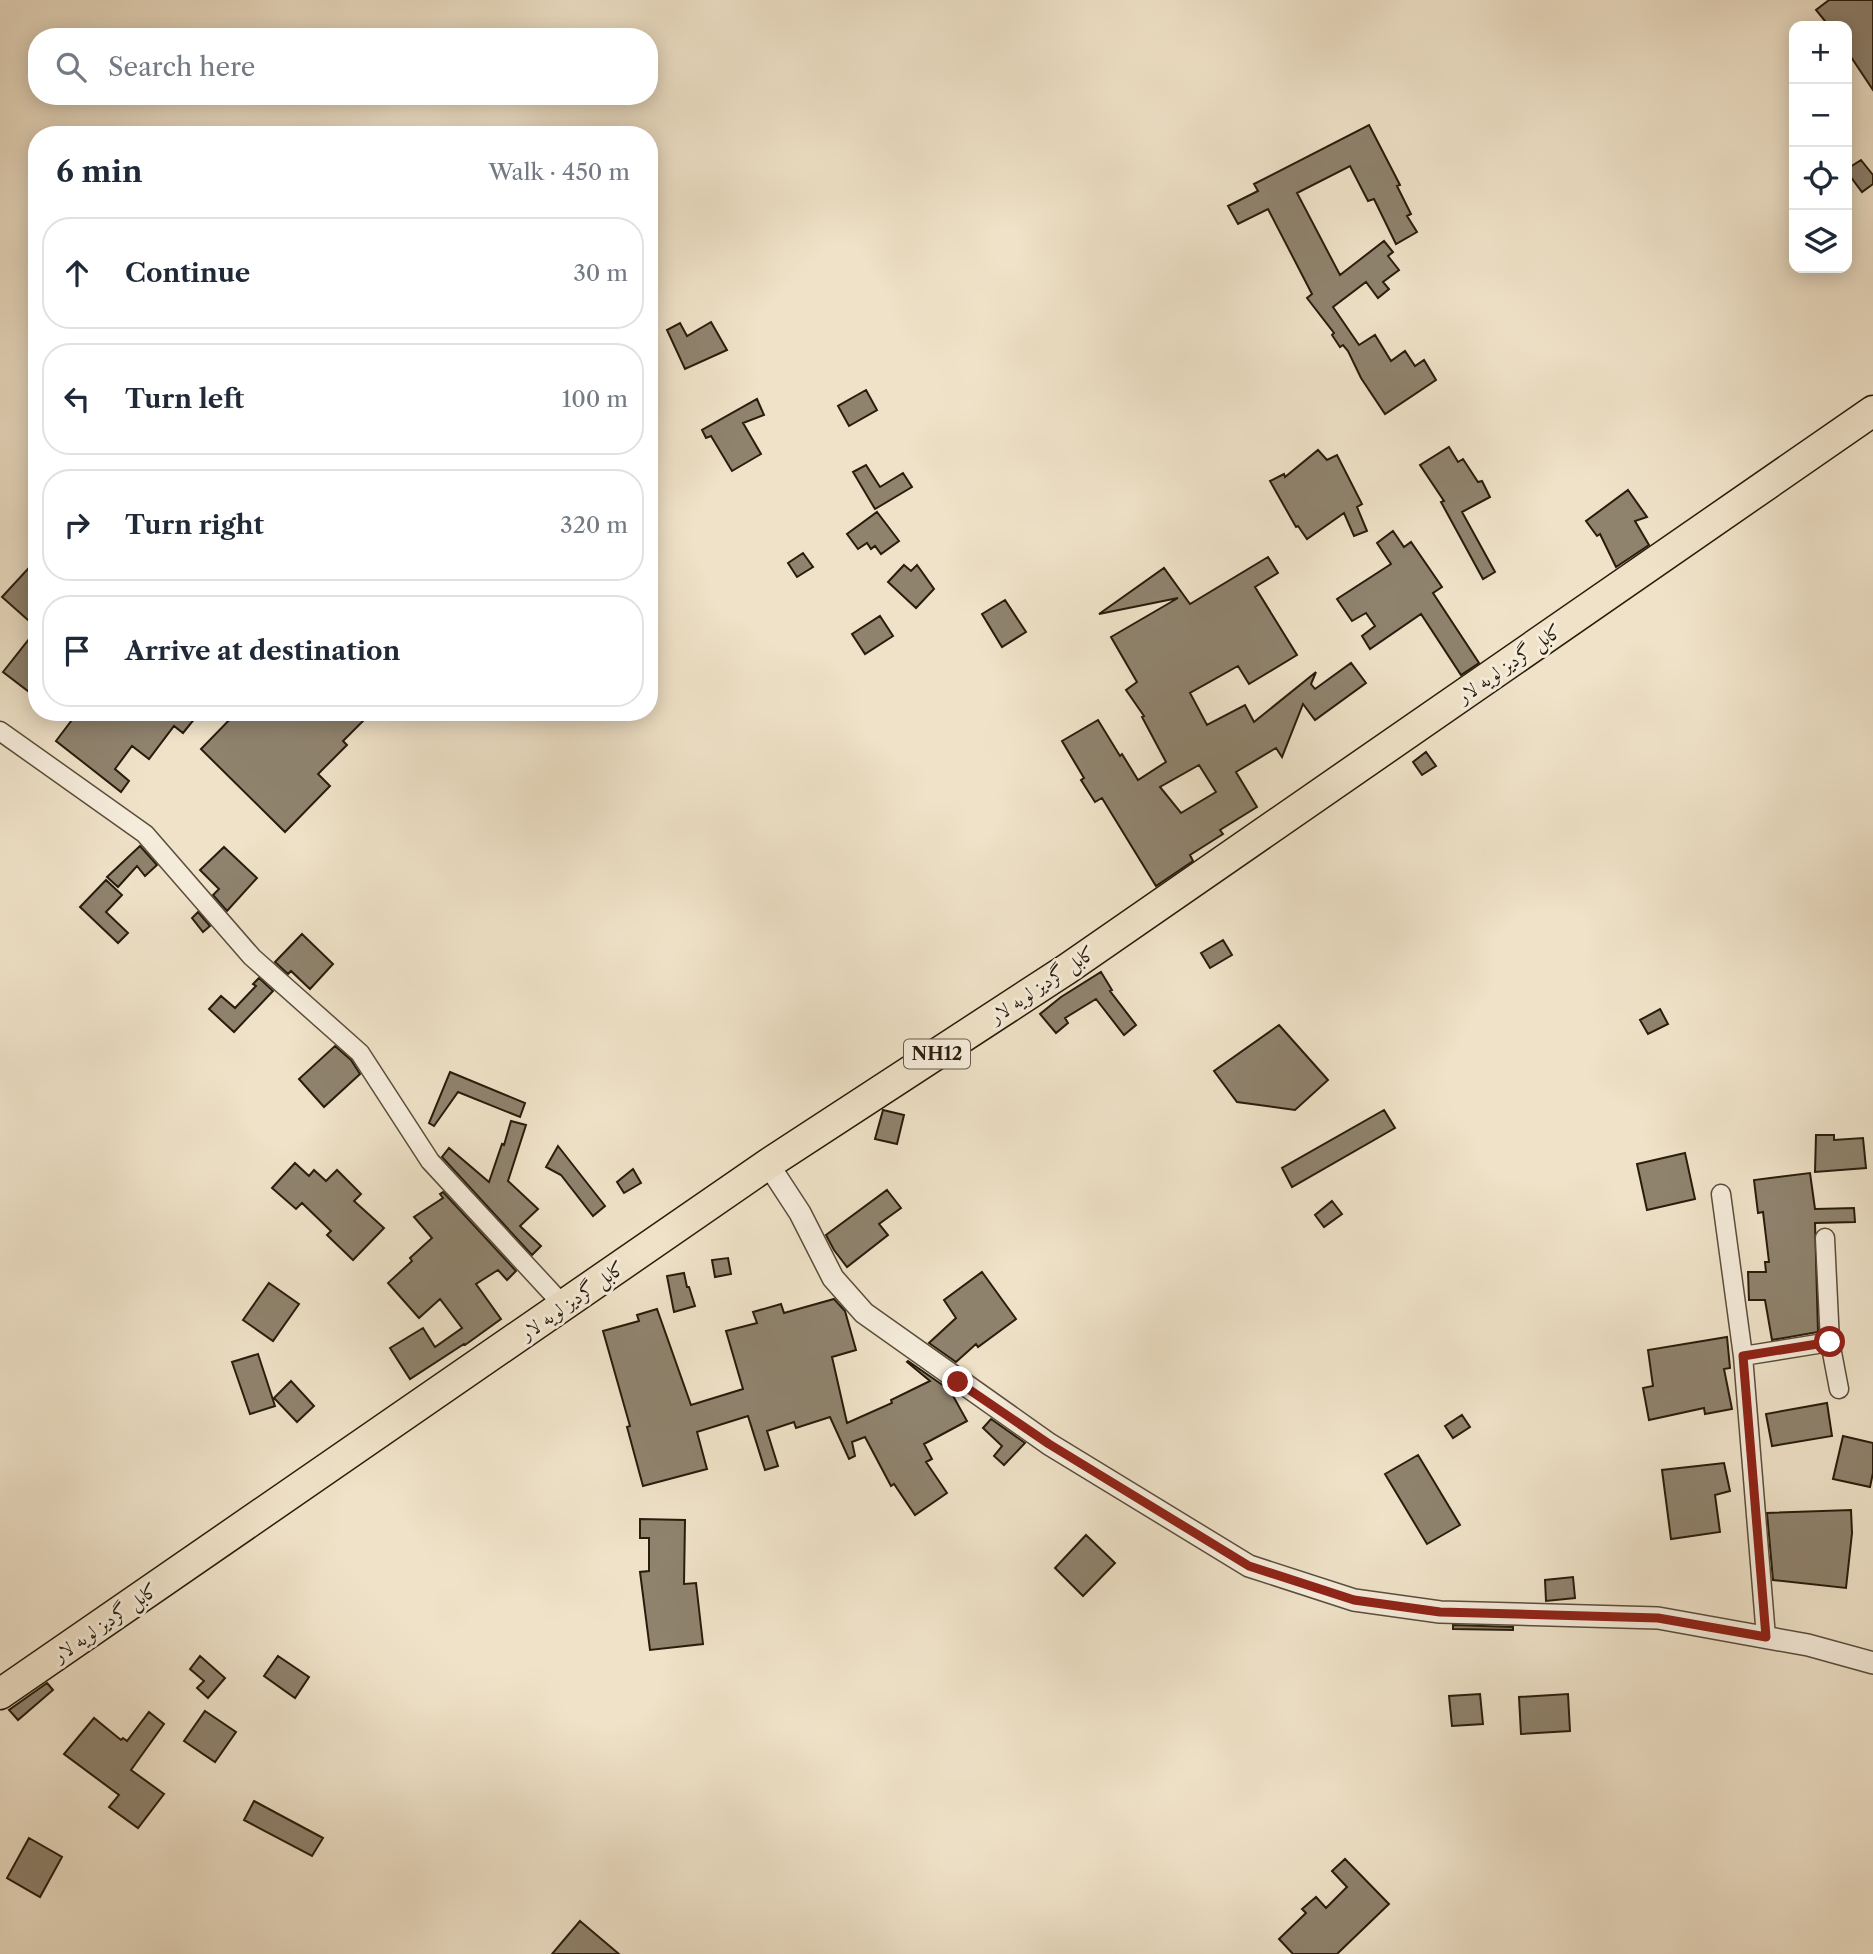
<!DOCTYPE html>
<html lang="en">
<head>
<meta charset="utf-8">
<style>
  :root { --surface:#fff; --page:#f2f2f3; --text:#1f2937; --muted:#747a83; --line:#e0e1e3 }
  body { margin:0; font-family:"Libre Caslon Text",Amiri,serif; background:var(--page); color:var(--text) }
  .controls { position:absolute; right:21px; top:21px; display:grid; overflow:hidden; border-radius:14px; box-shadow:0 4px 18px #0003 }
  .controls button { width:63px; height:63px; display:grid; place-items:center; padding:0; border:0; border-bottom:2px solid var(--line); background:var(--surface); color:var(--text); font:35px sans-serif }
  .stop { position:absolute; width:21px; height:21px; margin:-16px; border:5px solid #8f2418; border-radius:50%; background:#fff }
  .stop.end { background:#8f2418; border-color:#fff; box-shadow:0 2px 7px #0008 }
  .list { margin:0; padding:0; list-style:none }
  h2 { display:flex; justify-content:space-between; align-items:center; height:91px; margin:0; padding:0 28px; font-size:30px }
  h2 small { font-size:23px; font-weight:400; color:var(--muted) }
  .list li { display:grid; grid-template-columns:46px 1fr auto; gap:21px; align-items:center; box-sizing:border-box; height:112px; margin:0 14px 14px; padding:0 14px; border:2px solid var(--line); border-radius:28px }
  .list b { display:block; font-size:26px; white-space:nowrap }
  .list em { font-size:23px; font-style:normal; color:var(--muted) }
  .icon { flex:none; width:38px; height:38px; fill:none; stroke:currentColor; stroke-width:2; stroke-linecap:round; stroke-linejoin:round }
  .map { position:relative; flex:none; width:1873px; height:1954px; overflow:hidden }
  .search { position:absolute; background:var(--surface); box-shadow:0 4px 18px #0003; left:28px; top:28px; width:630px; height:77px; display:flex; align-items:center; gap:18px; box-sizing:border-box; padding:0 24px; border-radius:28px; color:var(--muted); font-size:26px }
  .panel { position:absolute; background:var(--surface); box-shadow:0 4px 18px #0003; left:28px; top:126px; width:630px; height:595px; border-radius:28px }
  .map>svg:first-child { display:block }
  .building { fill:#8f836e; stroke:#281c0c; stroke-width:2; fill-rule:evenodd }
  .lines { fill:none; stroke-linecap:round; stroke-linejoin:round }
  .minor-casing { stroke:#5a4e3b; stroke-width:21 }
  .tertiary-casing { stroke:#5a4e3b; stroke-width:24 }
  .trunk-casing { stroke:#281c0c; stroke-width:33 }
  .minor { stroke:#f5ecdb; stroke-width:18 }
  .tertiary { stroke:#f5ecdb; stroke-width:21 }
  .trunk { stroke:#efe2c8; stroke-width:30 }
  .route { stroke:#8f2418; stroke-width:9 }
  .labels { text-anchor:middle; stroke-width:6; stroke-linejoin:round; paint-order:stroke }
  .shield { fill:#f5ecdb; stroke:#665a4a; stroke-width:2 }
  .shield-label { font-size:18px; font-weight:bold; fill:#281c0c }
  .street-label { font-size:19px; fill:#281c0c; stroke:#f5ecdb }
</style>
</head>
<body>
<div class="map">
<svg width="1873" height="1954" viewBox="0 0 1873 1954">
  <rect width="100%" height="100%" fill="#efe2c8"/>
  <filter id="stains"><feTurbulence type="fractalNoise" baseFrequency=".00286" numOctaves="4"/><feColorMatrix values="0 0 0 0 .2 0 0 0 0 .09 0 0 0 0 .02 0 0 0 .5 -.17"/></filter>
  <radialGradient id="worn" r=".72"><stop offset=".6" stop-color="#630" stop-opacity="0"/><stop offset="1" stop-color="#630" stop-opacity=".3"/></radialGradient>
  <path class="building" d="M 1829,0 L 1873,0 L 1873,90 L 1847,51 L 1847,26 L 1829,26 L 1816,10 Z
    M 1369,125 L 1400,185 L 1397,186 L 1411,214 L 1407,216 L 1417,232 L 1396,244 L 1374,199 L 1368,201 L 1350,166 L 1297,193 L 1340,275 L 1384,241 L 1393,252 L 1388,256 L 1399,270 L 1383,282 L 1389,289 L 1378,298 L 1366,282 L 1333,307 L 1359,345 L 1375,335 L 1391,361 L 1405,351 L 1415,366 L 1424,360 L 1436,380 L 1385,414 L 1361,378 L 1348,351 L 1343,345 L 1340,347 L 1332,335 L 1334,333 L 1307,298 L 1312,294 L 1268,209 L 1238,224 L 1228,206 L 1258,191 L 1254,184 Z
    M 1861,160 L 1873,175 L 1873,184 L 1862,192 L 1847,172 L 1847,169 Z
    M 711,322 L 727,350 L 685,369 L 667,330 L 680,323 L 687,336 Z
    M 866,390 L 877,410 L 849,426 L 838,406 Z
    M 757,399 L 764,415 L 743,423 L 761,454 L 732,471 L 711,436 L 706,438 L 702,430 Z
    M 1449,447 L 1458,462 L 1463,459 L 1478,482 L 1482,481 L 1490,497 L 1462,512 L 1495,572 L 1483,579 L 1441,502 L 1444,501 L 1420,465 Z
    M 1318,450 L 1327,460 L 1337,455 L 1362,504 L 1357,507 L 1367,531 L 1354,536 L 1344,513 L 1307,539 L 1298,526 L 1296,527 L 1270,481 L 1284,474 L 1285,477 Z
    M 866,465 L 880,487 L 903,473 L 912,487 L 875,509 L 853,472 Z
    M 1628,490 L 1647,517 L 1635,521 L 1649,545 L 1616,567 L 1600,534 L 1597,536 L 1586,521 Z
    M 877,512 L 899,541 L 881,554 L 875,546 L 871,549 L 867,543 L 858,549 L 847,534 Z
    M 1393,531 L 1404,547 L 1411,542 L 1442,587 L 1433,593 L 1479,663 L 1461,675 L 1421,614 L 1370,649 L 1362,636 L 1375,626 L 1366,613 L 1352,621 L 1337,599 L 1391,564 L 1377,543 Z
    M 803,553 L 813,567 L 797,577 L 788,563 Z
    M 1268,557 L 1278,573 L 1255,587 L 1297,655 L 1249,684 L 1238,666 L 1190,693 L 1207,725 L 1245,705 L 1254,722 L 1316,672 L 1311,684 L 1315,689 L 1351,663 L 1366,683 L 1315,720 L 1303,704 L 1282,757 L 1276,748 L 1236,772 L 1257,807 L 1220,830 L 1223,834 L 1190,855 L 1193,861 L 1156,886 L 1102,798 L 1095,802 L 1081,780 L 1084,778 L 1062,741 L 1098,720 L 1120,756 L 1122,754 L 1138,780 L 1166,762 L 1142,717 L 1144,716 L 1126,690 L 1137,682 L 1111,637 L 1178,598 L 1099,614 L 1164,568 L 1190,604 ZM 1199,765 L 1216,792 L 1181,813 L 1160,787 Z
    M 37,559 L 37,628 L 2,597 Z
    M 904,565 L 911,571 L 917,565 L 934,589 L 916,608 L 888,582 Z
    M 1005,600 L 1026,632 L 1002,647 L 982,614 Z
    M 880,616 L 893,636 L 865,654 L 852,634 Z
    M 37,629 L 37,698 L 3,672 Z
    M 78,712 L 200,712 L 183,733 L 174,726 L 149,759 L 132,746 L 115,769 L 129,781 L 121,792 L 56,741 Z
    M 237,712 L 372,712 L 343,741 L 347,745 L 318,774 L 330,786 L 285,832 L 201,749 Z
    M 1426,752 L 1436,766 L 1422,775 L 1413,762 Z
    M 140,846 L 157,865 L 145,876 L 137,866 L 118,887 L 107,877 Z
    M 224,847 L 257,878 L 227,911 L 213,895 L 219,889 L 200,870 Z
    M 106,880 L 122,895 L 106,912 L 128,933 L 118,943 L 80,907 Z
    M 198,912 L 210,926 L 203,932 L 192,918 Z
    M 302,934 L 333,964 L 310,989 L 291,971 L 288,974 L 275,962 Z
    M 1223,940 L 1232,955 L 1210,968 L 1201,953 Z
    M 1101,972 L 1112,990 L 1110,991 L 1136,1025 L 1124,1035 L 1096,999 L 1065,1018 L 1068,1023 L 1056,1033 L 1040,1014 L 1061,997 Z
    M 259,978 L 273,991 L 234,1032 L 209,1009 L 221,996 L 235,1008 L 256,986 L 253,984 Z
    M 1660,1009 L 1668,1024 L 1648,1034 L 1640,1020 Z
    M 1279,1025 L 1328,1080 L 1295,1110 L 1237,1102 L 1214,1071 Z
    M 335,1046 L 351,1060 L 360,1074 L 324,1107 L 299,1079 Z
    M 450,1072 L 525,1103 L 520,1117 L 458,1092 L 434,1126 L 429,1123 Z
    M 883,1110 L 904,1115 L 897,1144 L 875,1139 Z
    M 1384,1110 L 1395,1128 L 1292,1187 L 1282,1168 Z
    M 511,1121 L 526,1125 L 508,1181 L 538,1209 L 520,1226 L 541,1246 L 532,1255 L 442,1157 L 449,1148 L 489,1182 L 502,1144 L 504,1145 Z
    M 1816,1135 L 1834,1135 L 1834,1140 L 1863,1138 L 1866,1168 L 1815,1172 Z
    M 558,1146 L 605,1206 L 593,1216 L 561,1175 L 546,1167 Z
    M 1685,1153 L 1695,1199 L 1647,1210 L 1637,1164 Z
    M 295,1163 L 309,1176 L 314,1170 L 326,1181 L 337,1170 L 361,1194 L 354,1201 L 384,1228 L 353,1260 L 327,1235 L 331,1231 L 302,1203 L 296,1209 L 272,1188 Z
    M 633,1169 L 641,1183 L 624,1193 L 617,1182 Z
    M 1810,1173 L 1815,1209 L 1854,1208 L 1855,1222 L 1815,1223 L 1818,1332 L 1772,1340 L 1765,1300 L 1749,1300 L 1748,1272 L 1766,1272 L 1765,1262 L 1769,1262 L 1763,1212 L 1758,1213 L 1754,1180 Z
    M 887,1190 L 901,1208 L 879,1224 L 888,1235 L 847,1267 L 834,1250 L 826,1235 Z
    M 443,1192 L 516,1271 L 507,1280 L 498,1270 L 476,1284 L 501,1319 L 465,1345 L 464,1344 L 410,1379 L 390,1348 L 423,1328 L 435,1347 L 462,1328 L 440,1299 L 419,1318 L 388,1283 L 412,1261 L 410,1258 L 432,1238 L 414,1217 L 443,1198 L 440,1194 Z
    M 1332,1201 L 1342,1214 L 1324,1227 L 1315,1215 Z
    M 728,1258 L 731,1274 L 715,1277 L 712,1260 Z
    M 982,1272 L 1016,1319 L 978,1347 L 976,1344 L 956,1362 L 929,1343 L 956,1318 L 944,1300 Z
    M 684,1273 L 687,1287 L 689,1287 L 695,1306 L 674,1312 L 667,1276 Z
    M 269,1283 L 299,1304 L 273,1341 L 243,1320 Z
    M 834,1299 L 845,1311 L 856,1350 L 832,1357 L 847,1423 L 892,1403 L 891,1400 L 930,1381 L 907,1362 L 908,1361 L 954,1393 L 952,1394 L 967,1421 L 924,1444 L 932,1459 L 926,1462 L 947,1493 L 915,1515 L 894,1484 L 891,1486 L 865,1437 L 852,1442 L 855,1456 L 849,1459 L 830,1417 L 796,1428 L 794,1422 L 767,1431 L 778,1466 L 765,1470 L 748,1416 L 700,1431 L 697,1432 L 707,1469 L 643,1486 L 627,1427 L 630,1426 L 603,1331 L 639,1321 L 637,1315 L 657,1309 L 691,1405 L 743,1389 L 726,1331 L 757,1323 L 753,1312 L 781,1304 L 784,1313 Z
    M 1727,1337 L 1730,1368 L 1724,1369 L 1732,1409 L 1705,1414 L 1704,1408 L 1649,1420 L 1643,1388 L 1653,1386 L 1648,1350 Z
    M 258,1354 L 275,1406 L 250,1414 L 232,1362 Z
    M 291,1381 L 314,1406 L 297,1422 L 274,1398 Z
    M 1827,1403 L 1832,1436 L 1772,1446 L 1766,1414 Z
    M 1462,1415 L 1470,1427 L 1453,1438 L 1445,1426 Z
    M 991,1419 L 1025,1443 L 1004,1465 L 994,1456 L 1002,1446 L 983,1428 Z
    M 1843,1436 L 1873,1443 L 1873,1473 L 1870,1487 L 1833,1479 Z
    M 1418,1455 L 1460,1525 L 1427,1544 L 1385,1474 Z
    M 1724,1463 L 1730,1491 L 1715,1495 L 1720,1532 L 1671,1539 L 1662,1470 Z
    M 1851,1510 L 1852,1533 L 1846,1588 L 1773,1580 L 1767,1513 Z
    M 640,1519 L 685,1520 L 684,1584 L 696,1583 L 703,1644 L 650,1650 L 640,1572 L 649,1571 L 649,1538 L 640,1538 Z
    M 1086,1535 L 1115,1563 L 1083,1596 L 1055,1568 Z
    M 1573,1577 L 1575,1598 L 1546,1601 L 1545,1580 Z
    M 1453,1625 L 1513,1627 L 1513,1630 L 1453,1629 Z
    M 200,1656 L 225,1678 L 208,1698 L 197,1688 L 204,1681 L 190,1669 Z
    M 278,1656 L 309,1677 L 295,1698 L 264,1676 Z
    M 47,1683 L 53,1690 L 18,1720 L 9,1710 Z
    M 1480,1694 L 1483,1724 L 1452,1726 L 1449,1696 Z
    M 1568,1694 L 1570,1731 L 1521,1734 L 1519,1697 Z
    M 205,1711 L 236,1732 L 215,1762 L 184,1741 Z
    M 149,1712 L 164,1724 L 131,1770 L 164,1794 L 138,1828 L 109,1807 L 119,1795 L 64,1754 L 94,1718 L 121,1740 L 123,1738 L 127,1741 Z
    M 254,1801 L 323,1838 L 312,1856 L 244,1820 Z
    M 29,1838 L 62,1857 L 40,1897 L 7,1878 Z
    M 1345,1859 L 1389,1904 L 1337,1954 L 1293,1954 L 1279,1939 L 1306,1913 L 1302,1909 L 1316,1897 L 1326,1908 L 1347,1887 L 1332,1871 Z
    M 580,1921 L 619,1954 L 552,1954 Z"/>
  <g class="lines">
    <defs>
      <path id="minor" d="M 0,731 L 145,834 L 252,957 L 360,1053 L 430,1161 L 564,1306
        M 1721,1194 L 1743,1356 L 1766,1637
        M 1825,1238 L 1830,1342 L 1839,1389
        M 1743,1356 L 1830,1342"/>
      <path id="tertiary" d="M 768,1164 L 800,1213 L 833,1278 L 864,1313 L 1049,1444 L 1249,1566 L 1354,1600 L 1440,1612 L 1658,1618 L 1808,1645 L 1873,1663"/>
      <path id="trunk" d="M 0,1694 L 768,1164 L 1067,969 L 1873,411"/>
    </defs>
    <use href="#minor" class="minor-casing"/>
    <use href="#tertiary" class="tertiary-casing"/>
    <use href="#trunk" class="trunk-casing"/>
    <use href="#minor" class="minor"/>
    <use href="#tertiary" class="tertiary"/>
    <use href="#trunk" class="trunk"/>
  </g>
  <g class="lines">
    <path class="route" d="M 958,1382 L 1049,1444 L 1249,1566 L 1354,1600 L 1440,1612 L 1658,1618 L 1766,1637 L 1743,1356 L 1830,1342"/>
  </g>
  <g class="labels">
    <rect class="shield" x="904" y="1039.5" width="66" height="29" rx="5"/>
    <g class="shield-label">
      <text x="937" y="1060">NH12</text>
    </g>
    <g class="street-label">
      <text transform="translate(1509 663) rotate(-35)" y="7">کابل گردیز لویه لار</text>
      <text transform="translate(1042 984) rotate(-34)" y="7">کابل گردیز لویه لار</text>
      <text transform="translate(572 1300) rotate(-35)" y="7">کابل گردیز لویه لار</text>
      <text transform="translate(105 1622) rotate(-35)" y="7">کابل گردیز لویه لار</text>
    </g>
  </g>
  <rect width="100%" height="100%" filter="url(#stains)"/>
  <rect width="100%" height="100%" fill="url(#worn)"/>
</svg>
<div class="controls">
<button>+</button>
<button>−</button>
<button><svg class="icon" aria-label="locate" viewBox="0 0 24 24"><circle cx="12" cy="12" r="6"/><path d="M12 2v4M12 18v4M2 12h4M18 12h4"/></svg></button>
<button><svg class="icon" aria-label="layers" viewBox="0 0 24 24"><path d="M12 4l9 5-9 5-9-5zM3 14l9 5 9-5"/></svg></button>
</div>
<div class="stop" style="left:1830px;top:1342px"></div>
<div class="stop end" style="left:958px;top:1382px"></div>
<div class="search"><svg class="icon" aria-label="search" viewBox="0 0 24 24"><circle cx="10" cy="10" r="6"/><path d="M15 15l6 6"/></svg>Search here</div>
<section class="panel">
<h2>6 min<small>Walk · 450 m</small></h2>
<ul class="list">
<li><svg class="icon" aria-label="ahead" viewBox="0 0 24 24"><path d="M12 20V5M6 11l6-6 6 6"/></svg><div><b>Continue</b></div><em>30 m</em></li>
<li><svg class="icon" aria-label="left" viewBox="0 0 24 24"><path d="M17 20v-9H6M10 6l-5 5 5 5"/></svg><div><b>Turn left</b></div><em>100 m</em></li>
<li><svg class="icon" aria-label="right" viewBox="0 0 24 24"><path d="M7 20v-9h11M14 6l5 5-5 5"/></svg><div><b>Turn right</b></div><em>320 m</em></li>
<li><svg class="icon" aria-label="arrive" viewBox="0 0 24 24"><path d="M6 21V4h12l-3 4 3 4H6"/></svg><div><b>Arrive at destination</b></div></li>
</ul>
</section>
</div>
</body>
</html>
